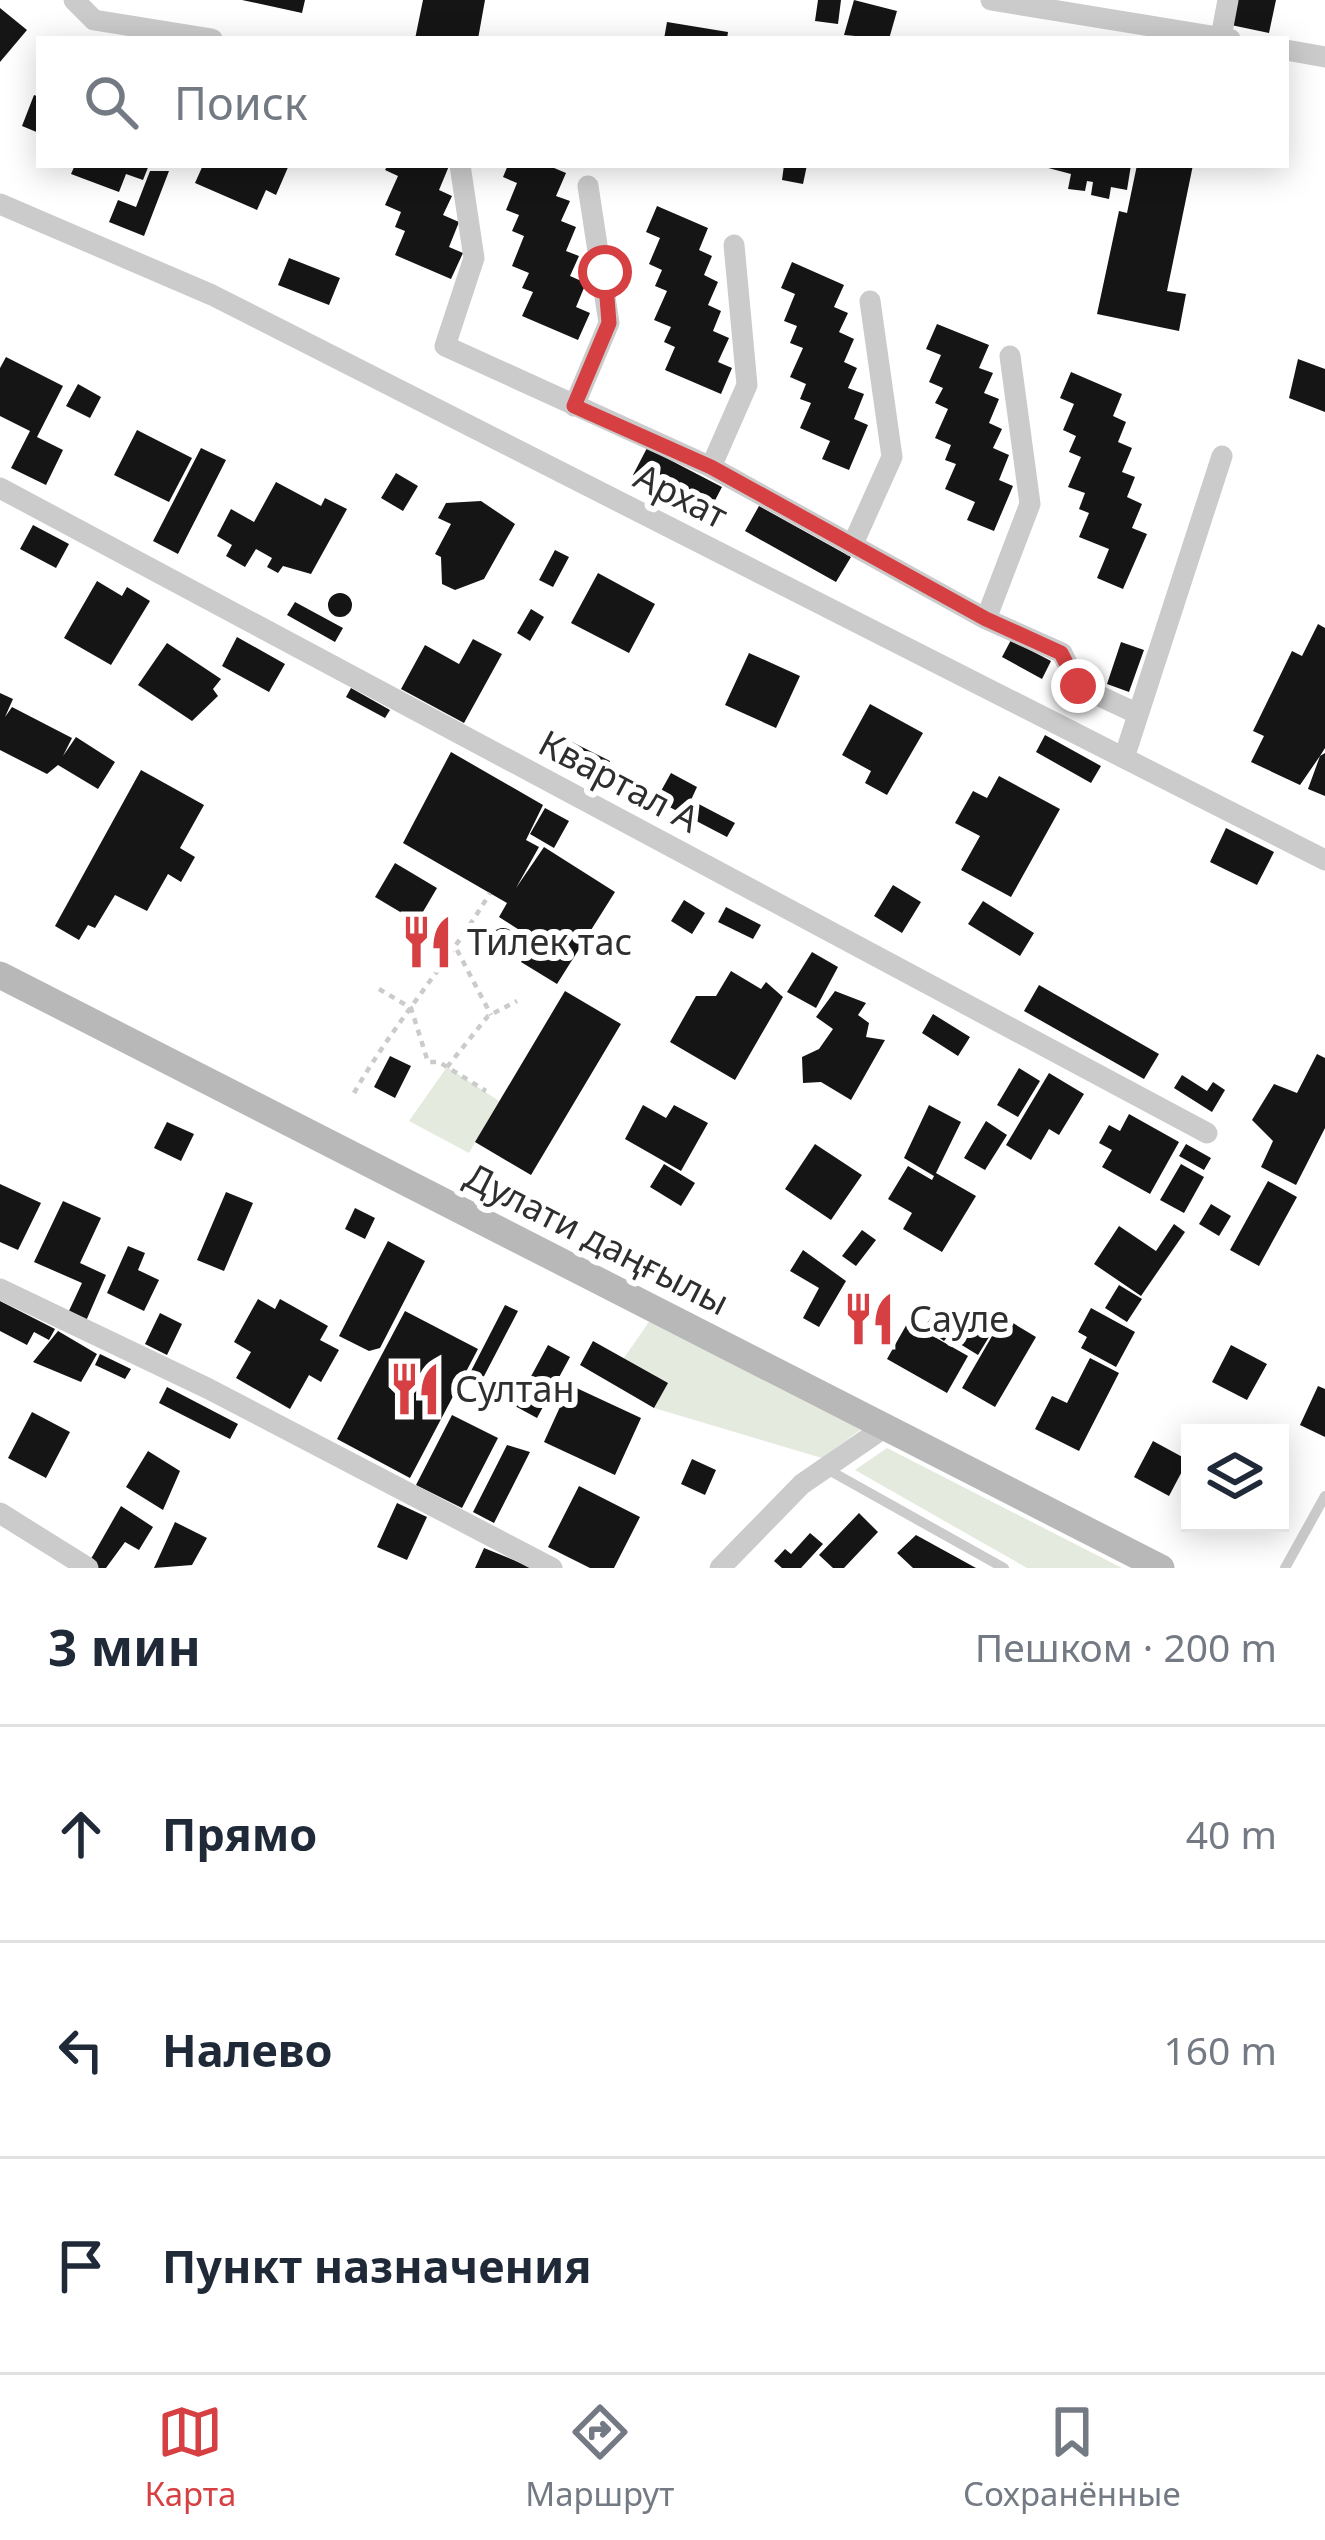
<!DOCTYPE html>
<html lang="ru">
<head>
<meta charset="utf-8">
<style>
  :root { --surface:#fff; --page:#f2f2f3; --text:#1f2937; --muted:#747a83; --line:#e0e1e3; --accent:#d64042 }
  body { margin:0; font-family:"Noto Sans",sans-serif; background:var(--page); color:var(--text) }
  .controls { position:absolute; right:36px; bottom:36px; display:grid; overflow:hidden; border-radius:0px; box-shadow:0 6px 30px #0003 }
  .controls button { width:108px; height:108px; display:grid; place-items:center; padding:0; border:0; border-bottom:3px solid var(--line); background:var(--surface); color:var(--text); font:60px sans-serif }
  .stop { position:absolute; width:36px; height:36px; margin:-27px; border:9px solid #d64042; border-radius:50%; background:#fff }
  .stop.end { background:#d64042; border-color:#fff; box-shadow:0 3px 12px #0008 }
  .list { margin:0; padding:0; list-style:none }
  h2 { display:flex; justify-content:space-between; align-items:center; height:156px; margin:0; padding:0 48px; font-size:51px }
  h2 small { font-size:39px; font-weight:400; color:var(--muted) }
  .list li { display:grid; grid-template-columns:78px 1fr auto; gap:36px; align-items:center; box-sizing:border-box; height:216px; padding:0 48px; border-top:3px solid var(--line) }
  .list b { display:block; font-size:45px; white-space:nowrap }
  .list em { font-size:39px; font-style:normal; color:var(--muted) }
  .icon { flex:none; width:66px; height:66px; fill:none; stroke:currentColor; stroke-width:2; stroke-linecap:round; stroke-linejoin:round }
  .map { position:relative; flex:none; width:1325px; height:1568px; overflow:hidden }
  .search { position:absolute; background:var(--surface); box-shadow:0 6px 30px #0003; left:36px; right:36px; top:36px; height:132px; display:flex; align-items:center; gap:30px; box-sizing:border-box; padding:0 42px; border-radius:0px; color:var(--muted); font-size:45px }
  .sheet { height:804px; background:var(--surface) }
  nav { display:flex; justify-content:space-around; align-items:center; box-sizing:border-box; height:168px; border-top:3px solid var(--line); background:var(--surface); font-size:33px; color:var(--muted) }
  nav a { display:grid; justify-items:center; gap:6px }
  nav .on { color:var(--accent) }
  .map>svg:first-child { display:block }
  .green { fill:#e4eadd }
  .building { fill:#151515 }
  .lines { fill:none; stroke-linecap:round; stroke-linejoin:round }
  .path { stroke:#cbcbcb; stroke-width:4.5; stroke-dasharray:6 6; stroke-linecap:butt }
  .lane { stroke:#cbcbcb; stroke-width:10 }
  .street { stroke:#cbcbcb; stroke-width:21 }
  .secondary { stroke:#b8b8b8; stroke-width:27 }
  .route { stroke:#d64042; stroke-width:15 }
  .labels { text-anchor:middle; stroke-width:12; stroke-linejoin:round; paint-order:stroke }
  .street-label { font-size:36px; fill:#2e2e2e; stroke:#fff }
  .poi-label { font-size:36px; fill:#2e2e2e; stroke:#fff; text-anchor:start }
</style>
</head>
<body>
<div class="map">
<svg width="1325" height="1568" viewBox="0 0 1325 1568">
  <rect width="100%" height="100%" fill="#fff"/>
  <path class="green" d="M 447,1067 L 499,1101 L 469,1153 L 409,1121 Z
    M 653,1316 L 863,1428 L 822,1458 L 654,1408 L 624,1358 Z
    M 887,1448 L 1122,1568 L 1027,1568 L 855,1470 Z"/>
  <path class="building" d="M 242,0 L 305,0 L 302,13 Z
    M 423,0 L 485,0 L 478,39 L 415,39 Z
    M 818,0 L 841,0 L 838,24 L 815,21 Z
    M 854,0 L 897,11 L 889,39 L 844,35 Z
    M 1237,0 L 1276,0 L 1269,33 L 1231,25 Z
    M 0,8 L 27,30 L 0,62 Z
    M 667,22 L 728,32 L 727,39 L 664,39 Z
    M 34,95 L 39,97 L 39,133 L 22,126 Z
    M 75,165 L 149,165 L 143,180 L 126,174 L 119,192 L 71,174 Z
    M 203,165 L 289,165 L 276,195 L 266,190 L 257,210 L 195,183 Z
    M 388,165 L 449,166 L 439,190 L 452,196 L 443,215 L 459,222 L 449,247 L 463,253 L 451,279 L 395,255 L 405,231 L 395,227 L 401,212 L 385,205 L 398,176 L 385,170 Z
    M 508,165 L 547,165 L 566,173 L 556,196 L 570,201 L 561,221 L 576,227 L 566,251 L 579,256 L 570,276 L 586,283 L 576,307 L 590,313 L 578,340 L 522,316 L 533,292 L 522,288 L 529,273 L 512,266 L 524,236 L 512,231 L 519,215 L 506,210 L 517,183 L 503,177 Z
    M 784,165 L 807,165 L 803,184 L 782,180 Z
    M 1037,165 L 1131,165 L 1127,190 L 1111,187 L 1109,199 L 1091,195 L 1093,182 L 1087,181 L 1085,191 L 1068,189 L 1071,174 Z
    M 1137,165 L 1193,165 L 1167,291 L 1186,294 L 1179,331 L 1097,314 L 1119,211 L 1127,213 Z
    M 150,171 L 169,171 L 144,236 L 109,222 L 118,200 L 136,207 Z
    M 657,206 L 708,228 L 699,250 L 712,256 L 704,275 L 718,282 L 708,305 L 721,311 L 713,331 L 729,338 L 718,362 L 732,368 L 721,394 L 665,370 L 675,347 L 664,342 L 671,327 L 654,320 L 667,291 L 655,286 L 662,270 L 649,264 L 660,238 L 646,232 Z
    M 289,258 L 340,278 L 329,305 L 278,285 Z
    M 792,262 L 844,285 L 834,307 L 848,313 L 839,332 L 854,339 L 844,362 L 857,368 L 848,388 L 864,394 L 854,419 L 868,425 L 849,470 L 822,459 L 830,441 L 800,428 L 811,403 L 800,399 L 806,384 L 790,377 L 803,348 L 790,343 L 797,326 L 784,321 L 795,294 L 781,288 Z
    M 937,324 L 989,345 L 979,368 L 993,373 L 984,393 L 999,399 L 989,423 L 1002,429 L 993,448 L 1009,455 L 999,480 L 1013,486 L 994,531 L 967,520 L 975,502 L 945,489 L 956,464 L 945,460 L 951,445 L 935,438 L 948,409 L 935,403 L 943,388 L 929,382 L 941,355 L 926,349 Z
    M 6,357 L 63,386 L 37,437 L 63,450 L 46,485 L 11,468 L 30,431 L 0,416 L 0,368 Z
    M 1298,359 L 1325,369 L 1325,412 L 1289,398 Z
    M 1071,372 L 1122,394 L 1113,416 L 1126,422 L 1118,442 L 1132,448 L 1122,472 L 1135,477 L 1127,497 L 1142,504 L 1132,528 L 1147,534 L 1123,589 L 1097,578 L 1109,549 L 1079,537 L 1089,513 L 1079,509 L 1085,493 L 1068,487 L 1081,457 L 1069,452 L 1076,436 L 1063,430 L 1074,404 L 1060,398 Z
    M 78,384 L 101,397 L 90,418 L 66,406 Z
    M 137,430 L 192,458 L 169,502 L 114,475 Z
    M 201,448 L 226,460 L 178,554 L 153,541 Z
    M 647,448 L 722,487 L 708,514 L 633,475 Z
    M 396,473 L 418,486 L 403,511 L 381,498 Z
    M 276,482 L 321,506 L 325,498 L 347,509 L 311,574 L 283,566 L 278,573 L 267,567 L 272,558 L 256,549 L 245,567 L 226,556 L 232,545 L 217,536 L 231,509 L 254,522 Z
    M 481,501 L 515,524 L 484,579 L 455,590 L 442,584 L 441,557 L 435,554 L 451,524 L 438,518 L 446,503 Z
    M 759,506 L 851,557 L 836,582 L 745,531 Z
    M 33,525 L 69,544 L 56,568 L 20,549 Z
    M 555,550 L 569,557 L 553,587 L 539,580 Z
    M 598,573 L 655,604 L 629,653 L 571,623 Z
    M 97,581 L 122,596 L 127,587 L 150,601 L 111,665 L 64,638 Z
    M328 605a12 12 0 1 1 24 0a12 12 0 1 1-24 0Z
    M 295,602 L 343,628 L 335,642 L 287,615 Z
    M 531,609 L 544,617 L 530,641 L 517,633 Z
    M 1318,624 L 1325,628 L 1325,748 L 1320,756 L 1325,753 L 1325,796 L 1308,789 L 1320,756 L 1300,785 L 1251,762 L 1264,736 L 1253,731 L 1292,651 L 1302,656 Z
    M 237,637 L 285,664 L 269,692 L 222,666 Z
    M 473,639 L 502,654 L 464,723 L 401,689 L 425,645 L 459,664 Z
    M 1011,640 L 1051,661 L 1042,679 L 1002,657 Z
    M 1121,642 L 1144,650 L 1129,692 L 1107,684 Z
    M 167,643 L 221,679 L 213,689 L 218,696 L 192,721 L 138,685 Z
    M 749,653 L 800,676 L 776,728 L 725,705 Z
    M 351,688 L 390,710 L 385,718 L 346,697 Z
    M 0,693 L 13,699 L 5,717 L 12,707 L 72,738 L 63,756 L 76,737 L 115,762 L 98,789 L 58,765 L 47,774 L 0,750 Z
    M 870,704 L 923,733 L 887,795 L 865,783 L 871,771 L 842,755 Z
    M 1045,735 L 1101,766 L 1091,783 L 1036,752 Z
    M 566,739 L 610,761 L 603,775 L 558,753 Z
    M 451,752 L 543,805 L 526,840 L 539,847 L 516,888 L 544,847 L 615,892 L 557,984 L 521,962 L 535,940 L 499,917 L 507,903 L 403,843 Z
    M 141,770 L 204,805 L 180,848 L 195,857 L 181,882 L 168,874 L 147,911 L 115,895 L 95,928 L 88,925 L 79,940 L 55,926 Z
    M 671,773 L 697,787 L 691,800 L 735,823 L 727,837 L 656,800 Z
    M 999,776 L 1060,809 L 1011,897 L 961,870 L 980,836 L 955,823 L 973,791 L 987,798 Z
    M 545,808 L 569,821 L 554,848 L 530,834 Z
    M 1226,828 L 1274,852 L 1257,885 L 1210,862 Z
    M 395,863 L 437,888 L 417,922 L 375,897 Z
    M 893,885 L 921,902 L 902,933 L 874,916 Z
    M 684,900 L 705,913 L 692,934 L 671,921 Z
    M 983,901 L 1034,933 L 1020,956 L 968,924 Z
    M 726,907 L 761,925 L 753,939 L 718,922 Z
    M490 941a13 13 0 1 1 26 0a13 13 0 1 1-26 0Z
    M 812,952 L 838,967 L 816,1008 L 787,992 Z
    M 731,971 L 761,989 L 766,982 L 783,997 L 735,1080 L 670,1042 L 696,996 L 716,996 Z
    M 1039,985 L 1159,1054 L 1144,1079 L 1024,1011 Z
    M 565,991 L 621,1024 L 531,1175 L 475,1142 Z
    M 835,991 L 866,1003 L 858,1015 L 869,1023 L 866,1037 L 885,1040 L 851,1100 L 821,1082 L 803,1083 L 802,1057 L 819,1049 L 833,1029 L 816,1017 Z
    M 933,1014 L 970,1037 L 958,1056 L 922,1033 Z
    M 1317,1054 L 1325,1058 L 1325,1128 L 1296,1185 L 1261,1167 L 1273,1141 L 1252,1120 L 1274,1084 L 1297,1093 Z
    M 390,1056 L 411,1066 L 395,1098 L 374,1087 Z
    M 1019,1068 L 1040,1081 L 1018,1117 L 997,1105 Z
    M 1049,1073 L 1084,1094 L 1059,1135 L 1049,1129 L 1031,1160 L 1006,1145 Z
    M 1182,1075 L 1207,1091 L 1213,1082 L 1225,1090 L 1212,1112 L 1174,1088 Z
    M 643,1105 L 666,1118 L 674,1105 L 708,1123 L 681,1171 L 625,1139 Z
    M 929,1105 L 961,1122 L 936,1173 L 976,1196 L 942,1252 L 903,1229 L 912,1213 L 888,1199 L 908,1166 L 932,1180 L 934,1176 L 904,1158 Z
    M 1129,1114 L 1179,1142 L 1150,1194 L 1102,1167 L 1112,1150 L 1099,1143 L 1109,1125 L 1120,1131 Z
    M 986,1121 L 1007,1135 L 985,1170 L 964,1158 Z
    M 167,1122 L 194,1134 L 181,1161 L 154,1148 Z
    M 815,1144 L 862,1175 L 831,1220 L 785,1189 Z
    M 1186,1144 L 1211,1158 L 1204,1170 L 1179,1156 Z
    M 664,1164 L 695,1183 L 681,1206 L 650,1187 Z
    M 1181,1164 L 1204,1177 L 1184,1213 L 1160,1200 Z
    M 1268,1181 L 1297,1197 L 1259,1266 L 1230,1250 Z
    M 0,1184 L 41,1203 L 18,1250 L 0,1242 Z
    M 226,1192 L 253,1203 L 224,1271 L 197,1260 Z
    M 63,1201 L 101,1218 L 80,1263 L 106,1275 L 86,1321 L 68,1313 L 82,1283 L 34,1262 Z
    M 1211,1204 L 1231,1216 L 1219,1236 L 1199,1224 Z
    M 355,1208 L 375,1218 L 365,1239 L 345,1229 Z
    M 1174,1224 L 1185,1232 L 1141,1296 L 1094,1264 L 1119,1226 L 1156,1251 Z
    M 862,1230 L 876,1240 L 856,1266 L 842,1256 Z
    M 388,1241 L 425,1261 L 380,1348 L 369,1351 L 339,1336 Z
    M 128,1246 L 145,1253 L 138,1270 L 159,1280 L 144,1311 L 107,1293 Z
    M 803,1250 L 846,1281 L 819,1327 L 803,1318 L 819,1288 L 790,1271 Z
    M 1119,1285 L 1142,1299 L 1127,1322 L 1105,1308 Z
    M 258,1299 L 275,1309 L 280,1299 L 328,1326 L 320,1340 L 339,1350 L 321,1382 L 309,1375 L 290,1409 L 236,1378 L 251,1352 L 234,1342 Z
    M 0,1301 L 55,1329 L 49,1340 L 34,1332 L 27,1345 L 0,1331 Z
    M 505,1305 L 518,1311 L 482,1380 L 470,1373 Z
    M 1091,1308 L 1135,1332 L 1116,1367 L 1081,1348 L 1087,1337 L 1078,1332 Z
    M 405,1311 L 478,1349 L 410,1478 L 337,1439 Z
    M 160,1313 L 182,1324 L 167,1355 L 145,1344 Z
    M 934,1314 L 953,1329 L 944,1341 L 924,1327 Z
    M 1003,1317 L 1036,1337 L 995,1407 L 962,1388 Z
    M 908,1322 L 968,1356 L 947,1393 L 887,1359 Z
    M 971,1326 L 989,1337 L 978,1355 L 960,1344 Z
    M 58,1331 L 97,1354 L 81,1382 L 33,1362 Z
    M 593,1341 L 668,1383 L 654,1408 L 580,1365 Z
    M 548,1345 L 570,1357 L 537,1418 L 515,1406 Z
    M 1231,1345 L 1267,1364 L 1247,1400 L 1212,1382 Z
    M 100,1354 L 131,1369 L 125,1379 L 95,1365 Z
    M 1090,1358 L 1119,1373 L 1079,1451 L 1035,1429 L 1052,1396 L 1067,1403 Z
    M 570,1385 L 641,1418 L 615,1475 L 544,1442 Z
    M 1318,1386 L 1325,1389 L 1325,1437 L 1300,1425 Z
    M 167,1387 L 238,1424 L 230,1439 L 159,1403 Z
    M 32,1412 L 70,1432 L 46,1478 L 8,1458 Z
    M 452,1415 L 498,1438 L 462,1508 L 416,1485 Z
    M 1153,1441 L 1188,1460 L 1169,1496 L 1134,1477 Z
    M 507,1445 L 530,1452 L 494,1523 L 473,1512 Z
    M 148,1451 L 180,1471 L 163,1510 L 126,1487 Z
    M 692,1459 L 716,1470 L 705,1495 L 681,1484 Z
    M 579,1486 L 640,1517 L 614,1568 L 590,1568 L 548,1547 Z
    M 397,1503 L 427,1517 L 407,1560 L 377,1547 Z
    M 121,1506 L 153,1527 L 139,1550 L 125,1542 L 106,1568 L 94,1568 L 88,1564 Z
    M 859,1513 L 878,1532 L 844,1568 L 833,1568 L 819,1555 Z
    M 175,1522 L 207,1538 L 192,1565 L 154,1568 Z
    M 810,1533 L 823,1544 L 801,1568 L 782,1568 L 774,1561 L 785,1549 L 791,1554 Z
    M 916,1535 L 976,1568 L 913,1568 L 897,1553 Z
    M 484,1548 L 533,1568 L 475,1568 Z"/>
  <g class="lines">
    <path class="path" d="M 457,950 L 491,1015
      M 379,989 L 411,1008 L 428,1062 L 439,1062 L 486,1091
      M 447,1067 L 488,1016 L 517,1001
      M 354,1093 C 394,1023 448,963 490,893"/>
    <path class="lane" d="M 825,1468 L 1004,1568
      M 1285,1568 L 1325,1496"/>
    <path class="street" d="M 74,0 L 94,20 L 212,39
      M 991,0 L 1230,39
      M 1221,37 L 1228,0
      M 1286,50 L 1325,57
      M 460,165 L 474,258 L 445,346 L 711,467 L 986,619 L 1062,653 L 1078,686 L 1138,714
      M 0,204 L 212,295 L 1325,860
      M 574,406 L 609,323 L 588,186
      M 711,467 L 747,385 L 734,245
      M 0,488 L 1207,1133
      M 852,546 L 892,457 L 870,301
      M 986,619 L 1030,504 L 1010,356
      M 1124,758 L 1222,456
      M 0,1289 L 209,1389 L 552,1568
      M 0,1513 L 88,1568
      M 720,1568 L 802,1484 L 885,1427"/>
    <path class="secondary" d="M 0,975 L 1161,1568"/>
  </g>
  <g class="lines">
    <path class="route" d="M 605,272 L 609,323 L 574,406 L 711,467 L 986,619 L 1061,653 L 1078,686"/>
  </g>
  <defs>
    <symbol id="restaurant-bare" viewBox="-9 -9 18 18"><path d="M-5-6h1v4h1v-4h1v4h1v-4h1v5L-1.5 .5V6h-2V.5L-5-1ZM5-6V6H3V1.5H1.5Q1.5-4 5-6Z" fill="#d64042" stroke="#fff" stroke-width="2.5" paint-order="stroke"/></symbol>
  </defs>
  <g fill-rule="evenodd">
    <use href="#restaurant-bare" x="389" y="904" width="76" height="76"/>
    <use href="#restaurant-bare" x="831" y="1281" width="76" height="76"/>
    <use href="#restaurant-bare" x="377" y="1351" width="76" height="76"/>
  </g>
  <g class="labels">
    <g class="street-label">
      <text transform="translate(681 496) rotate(27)" y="13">Архат</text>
      <text transform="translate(619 781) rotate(28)" y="13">Квартал А</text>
      <text transform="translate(597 1239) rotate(27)" y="13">Дулати даңғылы</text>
    </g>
    <g class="poi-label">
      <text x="467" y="955">Тилек тас</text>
      <text x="909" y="1332">Сауле</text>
      <text x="455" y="1402">Султан</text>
    </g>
  </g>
</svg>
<div class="controls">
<button><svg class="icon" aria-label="layers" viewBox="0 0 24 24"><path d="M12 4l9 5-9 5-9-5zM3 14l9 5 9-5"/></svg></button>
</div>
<div class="stop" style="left:605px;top:272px"></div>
<div class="stop end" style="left:1078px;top:686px"></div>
<div class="search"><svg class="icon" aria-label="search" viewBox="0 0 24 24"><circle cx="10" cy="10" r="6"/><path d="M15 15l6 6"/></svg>Поиск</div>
</div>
<section class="sheet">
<h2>3 мин<small>Пешком · 200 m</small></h2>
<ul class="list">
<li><svg class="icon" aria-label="ahead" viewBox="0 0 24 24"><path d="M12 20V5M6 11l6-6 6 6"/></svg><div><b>Прямо</b></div><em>40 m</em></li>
<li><svg class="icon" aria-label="left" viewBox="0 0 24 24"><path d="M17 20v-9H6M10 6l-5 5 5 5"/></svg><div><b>Налево</b></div><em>160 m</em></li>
<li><svg class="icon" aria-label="arrive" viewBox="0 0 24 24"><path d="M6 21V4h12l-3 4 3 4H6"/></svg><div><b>Пункт назначения</b></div></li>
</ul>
</section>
<nav>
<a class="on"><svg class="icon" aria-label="map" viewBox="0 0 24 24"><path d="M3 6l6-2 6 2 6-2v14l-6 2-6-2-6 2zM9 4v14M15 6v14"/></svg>Карта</a>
<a><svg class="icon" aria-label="directions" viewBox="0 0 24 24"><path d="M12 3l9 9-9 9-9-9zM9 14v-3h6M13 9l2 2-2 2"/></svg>Маршрут</a>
<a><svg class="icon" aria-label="saved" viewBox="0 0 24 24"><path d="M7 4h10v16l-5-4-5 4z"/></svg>Сохранённые</a>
</nav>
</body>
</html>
